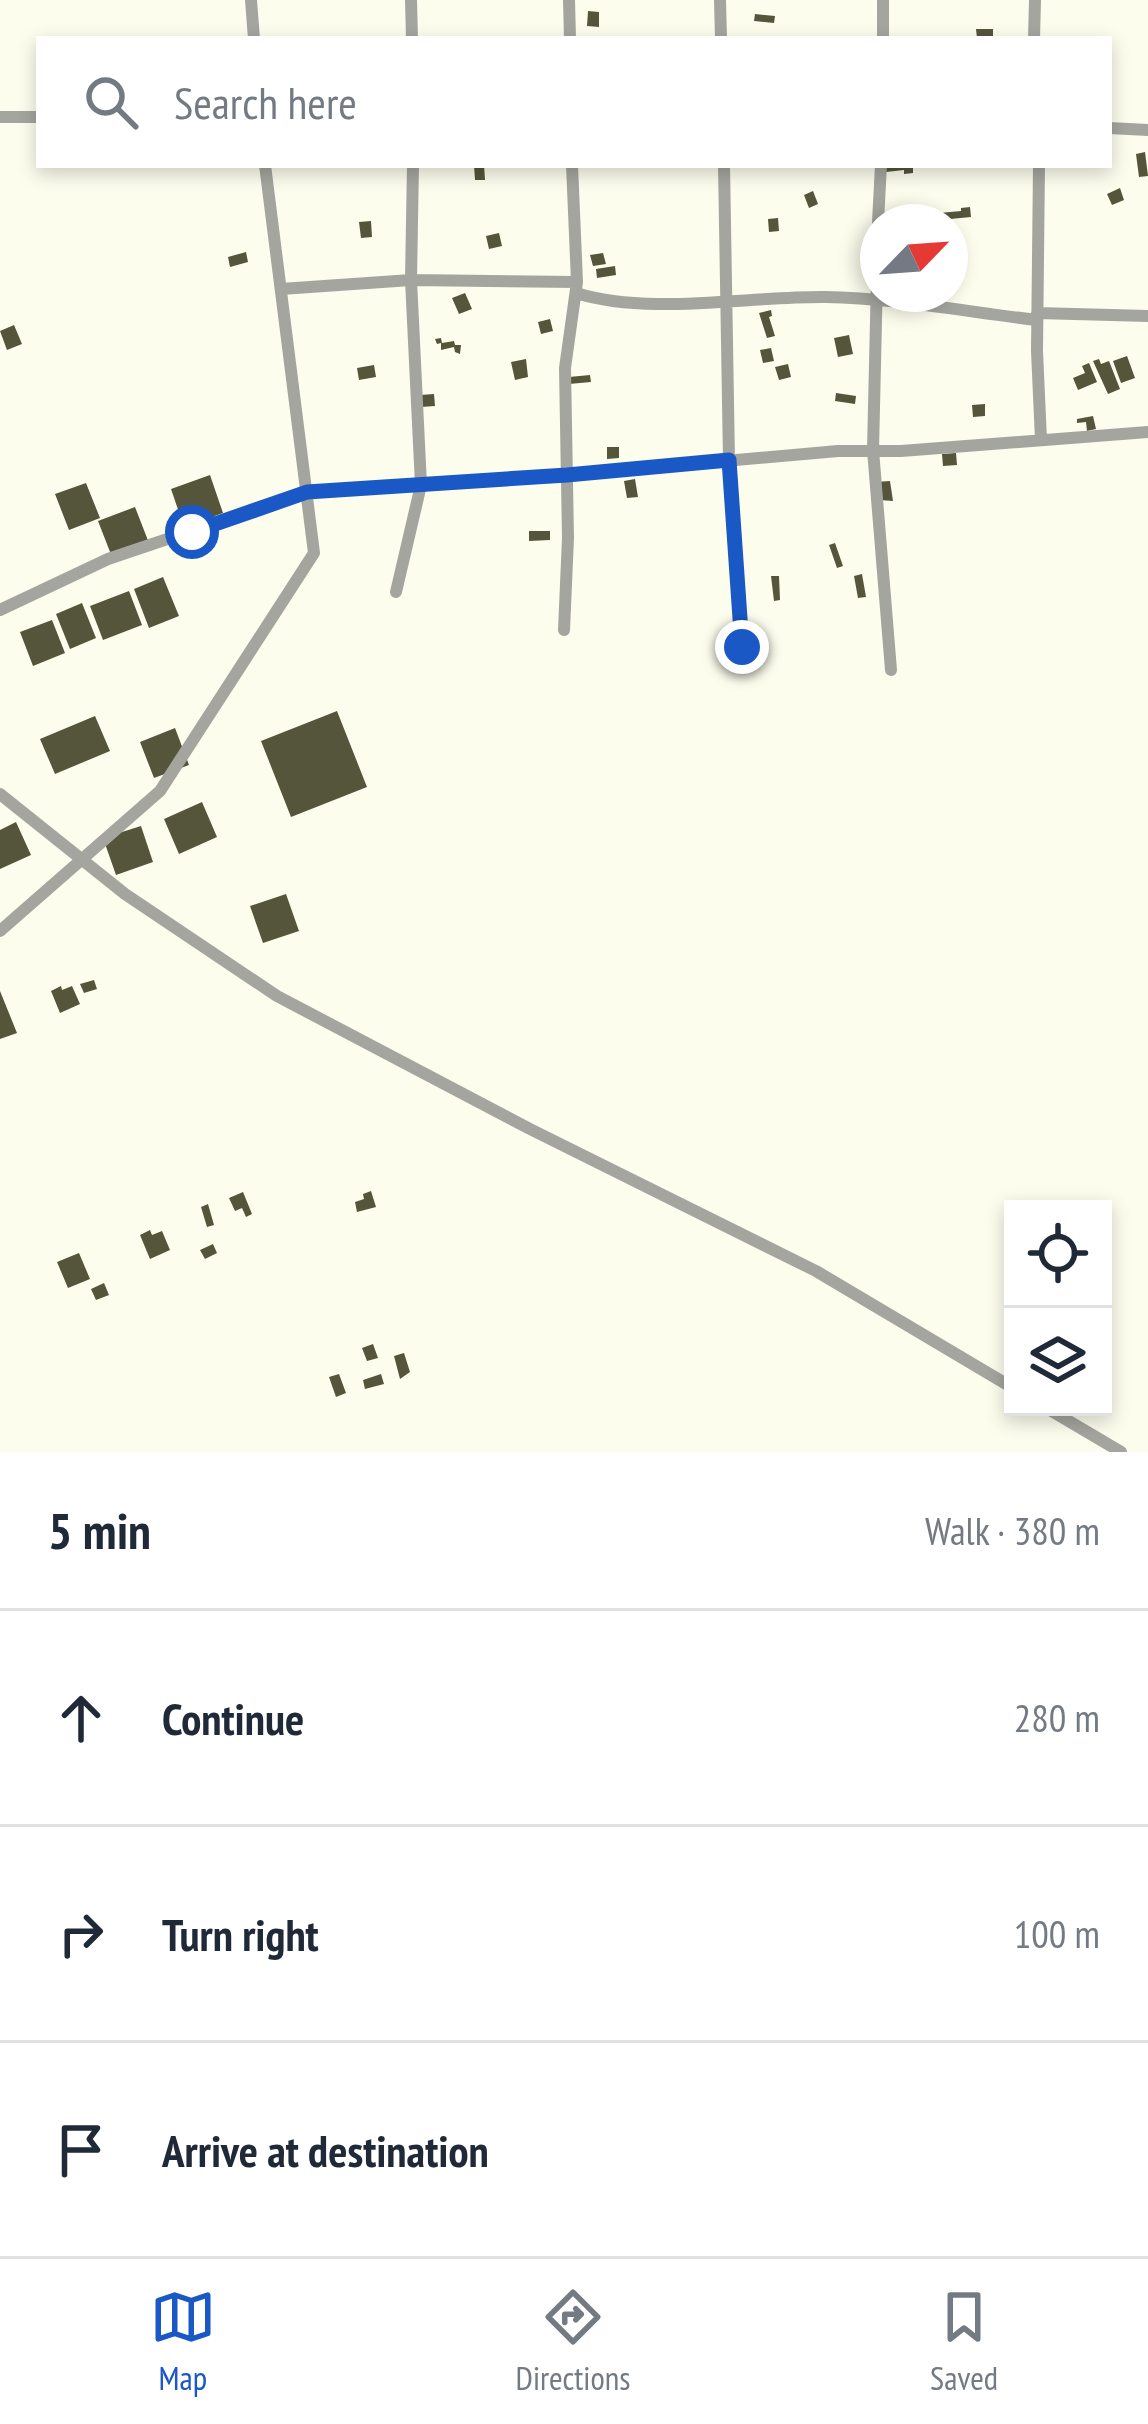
<!DOCTYPE html>
<html lang="en">
<head>
<meta charset="utf-8">
<style>
  :root { --surface:#fff; --page:#f6f6f7; --text:#1f2937; --muted:#747a83; --line:#e0e1e3; --accent:#1a59c5 }
  body { margin:0; font-family:"PT Sans Narrow",sans-serif; background:var(--page); color:var(--text) }
  .controls { position:absolute; right:36px; bottom:36px; display:grid; overflow:hidden; border-radius:0px; box-shadow:0 6px 18px #0003 }
  .controls button { width:108px; height:108px; display:grid; place-items:center; padding:0; border:0; border-bottom:3px solid var(--line); background:var(--surface); color:var(--text); font:60px sans-serif }
  .compass { position:absolute; left:860px; top:204px; width:108px; height:108px; border-radius:50%; background:var(--surface); box-shadow:0 6px 18px #0003; rotate:65deg }
  .stop { position:absolute; width:36px; height:36px; margin:-27px; border:9px solid #1a59c5; border-radius:50%; background:#fff }
  .stop.end { background:#1a59c5; border-color:#fff; box-shadow:0 3px 12px #0008 }
  .list { margin:0; padding:0; list-style:none }
  h2 { display:flex; justify-content:space-between; align-items:center; height:156px; margin:0; padding:0 48px; font-size:51px }
  h2 small { font-size:39px; font-weight:400; color:var(--muted) }
  .list li { display:grid; grid-template-columns:78px 1fr auto; gap:36px; align-items:center; box-sizing:border-box; height:216px; padding:0 48px; border-top:3px solid var(--line) }
  .list b { display:block; font-size:45px; white-space:nowrap }
  .list em { font-size:39px; font-style:normal; color:var(--muted) }
  .icon { flex:none; width:66px; height:66px; fill:none; stroke:currentColor; stroke-width:2; stroke-linecap:round; stroke-linejoin:round }
  .map { position:relative; flex:none; width:1148px; height:1452px; overflow:hidden }
  .search { position:absolute; background:var(--surface); box-shadow:0 6px 18px #0003; left:36px; right:36px; top:36px; height:132px; display:flex; align-items:center; gap:30px; box-sizing:border-box; padding:0 42px; border-radius:0px; color:var(--muted); font-size:45px }
  .sheet { height:804px; background:var(--surface) }
  nav { display:flex; justify-content:space-around; align-items:center; box-sizing:border-box; height:168px; border-top:3px solid var(--line); background:var(--surface); font-size:33px; color:var(--muted) }
  nav a { display:grid; justify-items:center; gap:6px }
  nav .on { color:var(--accent) }
  .map>svg:first-child { display:block }
  .building { fill:#54553a }
  .lines { fill:none; stroke-linecap:round; stroke-linejoin:round }
  .minor { stroke:#a5a59f; stroke-width:12 }
  .route { stroke:#1a59c5; stroke-width:15 }
</style>
</head>
<body>
<div class="map">
<svg width="1148" height="1452" viewBox="0 0 1148 1452">
  <rect width="100%" height="100%" fill="#fcfded"/>
  <path class="building" d="M 588,11 L 599,12 L 599,27 L 587,26 Z
    M 755,14 L 775,16 L 774,23 L 754,21 Z
    M 976,29 L 993,29 L 993,39 L 977,38 Z
    M 1145,152 L 1148,176 L 1139,177 L 1136,154 Z
    M 474,165 L 484,165 L 485,180 L 475,180 Z
    M 886,165 L 913,165 L 913,173 L 904,174 L 904,170 L 886,172 Z
    M 1120,188 L 1124,200 L 1112,205 L 1107,194 Z
    M 813,191 L 818,204 L 809,208 L 804,195 Z
    M 970,207 L 971,217 L 940,220 L 939,213 L 961,211 L 961,208 Z
    M 778,218 L 779,231 L 769,232 L 768,219 Z
    M 371,221 L 372,237 L 361,238 L 359,222 Z
    M 499,233 L 502,246 L 489,249 L 486,236 Z
    M 246,252 L 248,262 L 230,267 L 228,257 Z
    M 603,253 L 606,264 L 593,266 L 590,255 Z
    M 615,266 L 616,275 L 597,278 L 596,269 Z
    M 465,293 L 472,309 L 459,314 L 452,298 Z
    M 771,310 L 772,316 L 769,317 L 775,336 L 767,338 L 759,313 Z
    M 550,319 L 553,331 L 541,334 L 538,322 Z
    M 14,325 L 22,344 L 7,350 L 0,331 Z
    M 849,335 L 853,354 L 838,357 L 834,338 Z
    M 441,338 L 442,343 L 454,341 L 455,345 L 461,345 L 460,354 L 455,352 L 454,347 L 441,350 L 441,343 L 437,344 L 435,339 Z
    M 771,348 L 774,361 L 763,363 L 760,350 Z
    M 1127,356 L 1135,378 L 1121,383 L 1113,361 Z
    M 526,359 L 528,377 L 515,380 L 511,362 Z
    M 1099,359 L 1101,364 L 1109,361 L 1120,389 L 1108,394 L 1093,361 Z
    M 1089,363 L 1097,382 L 1078,390 L 1073,378 L 1085,373 L 1082,366 Z
    M 788,364 L 791,377 L 779,380 L 775,367 Z
    M 374,365 L 376,377 L 359,380 L 357,368 Z
    M 590,375 L 591,382 L 569,384 L 569,377 Z
    M 836,393 L 856,396 L 855,404 L 835,401 Z
    M 434,394 L 435,406 L 421,407 L 420,395 Z
    M 985,404 L 985,416 L 973,417 L 972,405 Z
    M 1093,416 L 1096,429 L 1087,431 L 1086,422 L 1077,423 L 1077,419 Z
    M 607,447 L 619,447 L 619,458 L 607,459 Z
    M 956,453 L 957,465 L 943,466 L 942,454 Z
    M 210,475 L 223,513 L 184,527 L 171,489 Z
    M 635,479 L 638,497 L 627,498 L 624,481 Z
    M 890,481 L 893,501 L 879,500 L 876,482 Z
    M 86,483 L 100,518 L 69,530 L 55,494 Z
    M 135,507 L 149,543 L 112,557 L 98,521 Z
    M 529,531 L 550,531 L 550,540 L 529,541 Z
    M 835,543 L 843,566 L 837,568 L 829,545 Z
    M 862,574 L 866,597 L 858,598 L 854,576 Z
    M 771,576 L 779,576 L 780,600 L 774,601 Z
    M 163,577 L 179,616 L 149,628 L 134,589 Z
    M 129,591 L 142,625 L 103,640 L 90,606 Z
    M 82,603 L 96,638 L 70,649 L 56,614 Z
    M 52,620 L 65,653 L 33,666 L 20,632 Z
    M 337,711 L 367,787 L 291,817 L 261,741 Z
    M 95,716 L 110,751 L 55,774 L 40,739 Z
    M 175,728 L 189,765 L 154,778 L 140,742 Z
    M 202,802 L 217,837 L 179,854 L 164,819 Z
    M 16,822 L 31,855 L 0,869 L 0,830 Z
    M 141,826 L 153,862 L 116,875 L 103,838 Z
    M 286,894 L 299,931 L 263,943 L 250,906 Z
    M 94,980 L 97,989 L 84,993 L 80,984 Z
    M 61,986 L 62,990 L 72,986 L 80,1004 L 60,1013 L 51,991 Z
    M 0,991 L 17,1033 L 0,1039 Z
    M 371,1191 L 376,1207 L 357,1212 L 355,1202 L 364,1199 L 363,1194 Z
    M 243,1192 L 252,1214 L 246,1217 L 242,1208 L 235,1211 L 229,1198 Z
    M 208,1204 L 214,1225 L 207,1227 L 201,1207 Z
    M 150,1230 L 152,1235 L 162,1231 L 170,1250 L 150,1259 L 140,1235 Z
    M 213,1244 L 217,1253 L 205,1259 L 200,1250 Z
    M 79,1253 L 90,1279 L 68,1288 L 57,1262 Z
    M 104,1283 L 109,1295 L 96,1300 L 91,1289 Z
    M 373,1344 L 378,1358 L 367,1361 L 362,1348 Z
    M 404,1353 L 410,1372 L 400,1379 L 394,1356 Z
    M 339,1374 L 346,1393 L 336,1397 L 329,1377 Z
    M 381,1374 L 384,1384 L 365,1389 L 363,1380 Z"/>
  <g class="lines">
    <path class="minor" d="M 251,0 L 254,39
      M 411,0 L 412,39
      M 569,0 L 570,39
      M 720,0 L 721,39
      M 883,0 L 883,39
      M 1034,39 L 1035,0
      M 0,117 L 39,117
      M 1109,128 L 1148,130
      M 724,165 L 729,460 L 742,647
      M 1039,165 L 1037,351 L 1041,440
      M 878,222 L 881,165
      M 878,235 L 873,450 L 891,670
      M 281,289 L 411,280 L 577,282
      M 576,293 C 650,316 747,296 825,297 C 896,298 967,312 1037,320
      M 1037,313 L 1148,316
      M 396,592 L 421,485 L 411,280 L 413,165
      M 0,610 L 108,559 L 307,492 L 567,475 L 838,451 L 901,451 L 1148,432
      M 564,630 L 568,538 L 565,368 L 577,282 L 572,165
      M 0,794 L 125,894 L 277,996 L 530,1129 L 816,1271 L 1013,1388
      M 0,931 L 160,791 L 314,553 L 265,165
      M 1045,1407 L 1121,1452"/>
  </g>
  <g class="lines">
    <path class="route" d="M 192,532 L 307,492 L 567,475 L 729,460 L 742,647"/>
  </g>
</svg>
<div class="controls">
<button><svg class="icon" aria-label="locate" viewBox="0 0 24 24"><circle cx="12" cy="12" r="6"/><path d="M12 2v4M12 18v4M2 12h4M18 12h4"/></svg></button>
<button><svg class="icon" aria-label="layers" viewBox="0 0 24 24"><path d="M12 4l9 5-9 5-9-5zM3 14l9 5 9-5"/></svg></button>
</div>
<svg class="compass" viewBox="-18 -18 36 36"><path d="M0-13l5 13h-10z" fill="#e53935"/><path d="M0 13l5-13h-10z" fill="#747a83"/></svg>
<div class="stop" style="left:192px;top:532px"></div>
<div class="stop end" style="left:742px;top:647px"></div>
<div class="search"><svg class="icon" aria-label="search" viewBox="0 0 24 24"><circle cx="10" cy="10" r="6"/><path d="M15 15l6 6"/></svg>Search here</div>
</div>
<section class="sheet">
<h2>5 min<small>Walk · 380 m</small></h2>
<ul class="list">
<li><svg class="icon" aria-label="ahead" viewBox="0 0 24 24"><path d="M12 20V5M6 11l6-6 6 6"/></svg><div><b>Continue</b></div><em>280 m</em></li>
<li><svg class="icon" aria-label="right" viewBox="0 0 24 24"><path d="M7 20v-9h11M14 6l5 5-5 5"/></svg><div><b>Turn right</b></div><em>100 m</em></li>
<li><svg class="icon" aria-label="arrive" viewBox="0 0 24 24"><path d="M6 21V4h12l-3 4 3 4H6"/></svg><div><b>Arrive at destination</b></div></li>
</ul>
</section>
<nav>
<a class="on"><svg class="icon" aria-label="map" viewBox="0 0 24 24"><path d="M3 6l6-2 6 2 6-2v14l-6 2-6-2-6 2zM9 4v14M15 6v14"/></svg>Map</a>
<a><svg class="icon" aria-label="directions" viewBox="0 0 24 24"><path d="M12 3l9 9-9 9-9-9zM9 14v-3h6M13 9l2 2-2 2"/></svg>Directions</a>
<a><svg class="icon" aria-label="saved" viewBox="0 0 24 24"><path d="M7 4h10v16l-5-4-5 4z"/></svg>Saved</a>
</nav>
</body>
</html>
